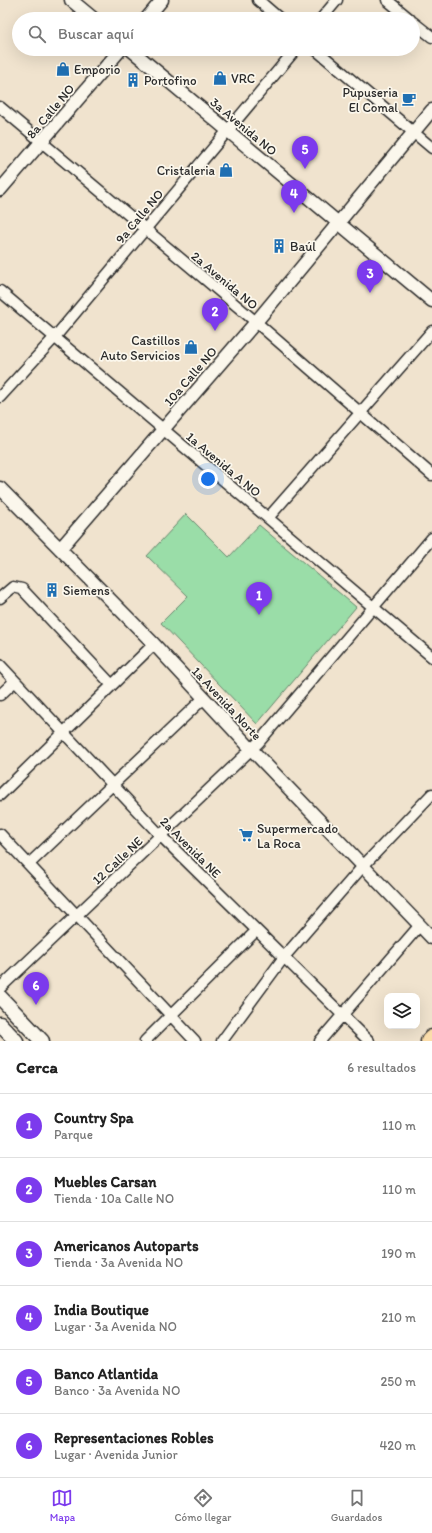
<!DOCTYPE html>
<html lang="es">
<head>
<meta charset="utf-8">
<style>
  :root { --surface:#fff; --page:#f6f6f6; --text:#222; --muted:#767676; --line:#e0e0e0; --accent:#7c3aed }
  body { margin:0; font-family:Itim,sans-serif; background:var(--page); color:var(--text) }
  .controls { position:absolute; right:12px; bottom:12px; display:grid; overflow:hidden; border-radius:8px; box-shadow:0 4px 16px #0002 }
  .controls button { width:36px; height:36px; display:grid; place-items:center; padding:0; border:0; border-bottom:1px solid var(--line); background:var(--surface); color:var(--text); font:20px sans-serif }
  .you { position:absolute; left:208px; top:479px; width:14px; height:14px; margin:-10px; border:3px solid #fff; border-radius:50%; background:#1a73e8; box-shadow:0 0 0 6px #1a73e833 }
  .badge { display:grid; place-items:center; width:26px; height:26px; border-radius:50%; background:var(--accent); color:#fff; font-size:13px; font-weight:700 }
  .pin { position:absolute; translate:-50% -33px; filter:drop-shadow(0 1px 2px #0008) }
  .pin::after { content:''; position:absolute; top:21px; width:14px; height:12px; background:inherit; clip-path:polygon(0 0,100% 0,50% 100%) }
  .list { margin:0; padding:0; list-style:none }
  h2 { display:flex; justify-content:space-between; align-items:center; height:52px; margin:0; padding:0 16px; font-size:17px }
  h2 small { font-size:13px; font-weight:400; color:var(--muted) }
  .list li { display:grid; grid-template-columns:26px 1fr auto; gap:12px; align-items:center; box-sizing:border-box; height:64px; padding:0 16px; border-top:1px solid var(--line) }
  .list b { display:block; font-size:15px; white-space:nowrap }
  .list p { margin:0; font-size:13px; white-space:nowrap; color:var(--muted) }
  .list em { font-size:13px; font-style:normal; color:var(--muted) }
  .icon { flex:none; width:22px; height:22px; fill:none; stroke:currentColor; stroke-width:2; stroke-linecap:round; stroke-linejoin:round }
  .map { position:relative; flex:none; width:432px; height:1041px; overflow:hidden }
  .search { position:absolute; background:var(--surface); box-shadow:0 4px 16px #0002; left:12px; right:12px; top:12px; height:44px; display:flex; align-items:center; gap:10px; box-sizing:border-box; padding:0 14px; border-radius:22px; color:var(--muted); font-size:15px }
  .sheet { height:436px; background:var(--surface) }
  nav { display:flex; justify-content:space-around; align-items:center; box-sizing:border-box; height:56px; border-top:1px solid var(--line); background:var(--surface); font-size:11px; color:var(--muted) }
  nav a { display:grid; justify-items:center; gap:2px }
  nav .on { color:var(--accent) }
  .map>svg:first-child { display:block }
  .green { fill:#9adda8; stroke:#62846a }
  .lines { fill:none; stroke-linecap:round; stroke-linejoin:round }
  .minor-casing { stroke:#2b2b2b; stroke-width:13 }
  .tertiary-casing { stroke:#2b2b2b; stroke-width:15 }
  .secondary-casing { stroke:#2b2b2b; stroke-width:17 }
  .trunk-casing { stroke:#2b2b2b; stroke-width:19 }
  .minor { stroke:#fbf7ec; stroke-width:10 }
  .tertiary { stroke:#fbf7ec; stroke-width:12 }
  .secondary { stroke:#fbf7ec; stroke-width:14 }
  .trunk { stroke:#fbddab; stroke-width:16 }
  .labels { text-anchor:middle; stroke-width:3.5; stroke-linejoin:round; paint-order:stroke }
  .poi-label { font-size:13px; fill:#2b2b2b; stroke:#fbf7ec; text-anchor:start }
  .street-label { font-size:13px; fill:#2b2b2b; stroke:#fbf7ec }
</style>
</head>
<body>
<div class="map">
<svg width="432" height="1041" viewBox="0 0 432 1041">
  <rect width="100%" height="100%" fill="#f0e3ce"/>
  <filter id="ink" filterUnits="userSpaceOnUse"><feTurbulence type="fractalNoise" baseFrequency=".025" numOctaves="2"/><feDisplacementMap in="SourceGraphic" scale="8" xChannelSelector="R" yChannelSelector="G"/><feConvolveMatrix kernelMatrix="1 2 1 2 8 2 1 2 1" color-interpolation-filters="sRGB"/></filter>
  <g filter="url(#ink)">
    <path class="green" d="M 186,514 L 229,557 L 259,525 L 356,607 L 257,724 L 161,623 L 188,596 L 147,556 Z"/>
    <g class="lines">
      <defs>
        <path id="minor" d="M 258,0 L 280,19
          M 387,0 L 410,19
          M 321,19 L 337,0
          M 413,22 L 432,37
          M 315,49 L 432,148
          M 0,107 L 256,322 L 432,475
          M 0,291 L 432,657
          M 0,397 L 55,337 L 296,49
          M 268,518 L 432,331
          M 0,598 L 13,587 L 22,589 L 112,685
          M 0,665 L 161,836 L 369,1041
          M 0,695 L 15,681
          M 0,795 L 154,644
          M 0,834 L 195,1041
          M 29,864 L 204,698
          M 0,988 L 259,742 L 432,538
          M 145,1041 L 256,931
          M 222,1041 L 284,957 L 364,865 L 432,794
          M 320,1041 L 420,925"/>
        <path id="tertiary" d="M 71,0 L 94,19
          M 146,19 L 162,0
          M 130,49 L 432,301
          M 0,190 L 121,49
          M 0,488 L 154,644 L 252,750 L 432,938
          M 60,549 L 256,322 L 432,110"/>
        <path id="secondary" d="M 0,997 L 42,1041
          M 0,1024 L 16,1041"/>
        <path id="trunk" d="M 429,1041 L 432,1038"/>
      </defs>
      <use href="#minor" class="minor-casing"/>
      <use href="#tertiary" class="tertiary-casing"/>
      <use href="#secondary" class="secondary-casing"/>
      <use href="#trunk" class="trunk-casing"/>
      <use href="#minor" class="minor"/>
      <use href="#tertiary" class="tertiary"/>
      <use href="#secondary" class="secondary"/>
      <use href="#trunk" class="trunk"/>
    </g>
  </g>
  <defs>
    <symbol id="shop-bare" viewBox="-9 -9 18 18"><path d="M-5-2.5h2.3a2.7 3.5 0 0 1 5.4 0H5L5.5 6h-11ZM-1.5-2.5h3a1.5 2.3 0 0 0-3 0Z" fill="#1f6fb2" stroke="#fbf7ec" stroke-width="2.5" paint-order="stroke"/></symbol>
    <symbol id="building-bare" viewBox="-9 -9 18 18"><path d="M-4-6H4V6H1V3H-1V6H-4ZM-2.5-4.3h1.7v1.8h-1.7ZM.8-4.3h1.7v1.8H.8ZM-2.5-1h1.7V.8h-1.7ZM.8-1h1.7V.8H.8Z" fill="#1f6fb2" stroke="#fbf7ec" stroke-width="2.5" paint-order="stroke"/></symbol>
    <symbol id="cafe-bare" viewBox="-9 -9 18 18"><path d="M-5.5-4.5H6V0H3Q3 3.5 0 3.5H-2.5Q-5.5 3.5-5.5 0ZM3-3.2v2h1.7v-2ZM-6 4.5H4V6H-6Z" fill="#1f6fb2" stroke="#fbf7ec" stroke-width="2.5" paint-order="stroke"/></symbol>
    <symbol id="supermarket-bare" viewBox="-9 -9 18 18"><path d="M-6-5.5h2.5l.6 2H6L4.5 2H-2.5L-4.4-4H-6ZM-1.5 3.2a1.3 1.3 0 1 0 .1 0ZM3 3.2a1.3 1.3 0 1 0 .1 0Z" fill="#1f6fb2" stroke="#fbf7ec" stroke-width="2.5" paint-order="stroke"/></symbol>
  </defs>
  <g fill-rule="evenodd">
    <use href="#shop-bare" x="53" y="59" width="20" height="20"/>
    <use href="#shop-bare" x="210" y="68" width="20" height="20"/>
    <use href="#building-bare" x="123" y="70" width="20" height="20"/>
    <use href="#cafe-bare" x="399" y="89" width="20" height="20"/>
    <use href="#shop-bare" x="216" y="160" width="20" height="20"/>
    <use href="#building-bare" x="269" y="236" width="20" height="20"/>
    <use href="#shop-bare" x="181" y="337" width="20" height="20"/>
    <use href="#building-bare" x="42" y="580" width="20" height="20"/>
    <use href="#supermarket-bare" x="236" y="825" width="20" height="20"/>
  </g>
  <g class="labels">
    <g class="poi-label">
      <text x="74" y="74">Emporio</text>
      <text x="231" y="83">VRC</text>
      <text x="144" y="85">Portofino</text>
      <text x="398" y="97" text-anchor="end">Pupuseria<tspan x="398" dy="15">El Comal</tspan></text>
      <text x="215" y="175" text-anchor="end">Cristaleria</text>
      <text x="290" y="251">Baúl</text>
      <text x="180" y="345" text-anchor="end">Castillos<tspan x="180" dy="15">Auto Servicios</tspan></text>
      <text x="63" y="595">Siemens</text>
      <text x="257" y="833">Supermercado<tspan x="257" dy="15">La Roca</tspan></text>
    </g>
    <g class="street-label">
      <text transform="translate(50 111) rotate(-50)" y="5">8a Calle NO</text>
      <text transform="translate(244 126) rotate(40)" y="5">3a Avenida NO</text>
      <text transform="translate(139 216) rotate(-50)" y="5">9a Calle NO</text>
      <text transform="translate(225 280) rotate(40)" y="5">2a Avenida NO</text>
      <text transform="translate(190 376) rotate(-49)" y="5">10a Calle NO</text>
      <text transform="translate(224 464) rotate(40)" y="5">1a Avenida A NO</text>
      <text transform="translate(227 703) rotate(47)" y="5">1a Avenida Norte</text>
      <text transform="translate(191 847) rotate(45)" y="5">2a Avenida NE</text>
      <text transform="translate(117 860) rotate(-43)" y="5">12 Calle NE</text>
    </g>
  </g>
</svg>
<div class="controls">
<button><svg class="icon" aria-label="layers" viewBox="0 0 24 24"><path d="M12 4l9 5-9 5-9-5zM3 14l9 5 9-5"/></svg></button>
</div>
<div class="you"></div>
<div class="pin badge" style="left:259px;top:615px">1</div>
<div class="pin badge" style="left:215px;top:331px">2</div>
<div class="pin badge" style="left:370px;top:293px">3</div>
<div class="pin badge" style="left:294px;top:213px">4</div>
<div class="pin badge" style="left:305px;top:169px">5</div>
<div class="pin badge" style="left:36px;top:1005px">6</div>
<div class="search"><svg class="icon" aria-label="search" viewBox="0 0 24 24"><circle cx="10" cy="10" r="6"/><path d="M15 15l6 6"/></svg>Buscar aquí</div>
</div>
<section class="sheet">
<h2>Cerca<small>6 resultados</small></h2>
<ul class="list">
<li><span class="badge">1</span><div><b>Country Spa</b><p>Parque</p></div><em>110 m</em></li>
<li><span class="badge">2</span><div><b>Muebles Carsan</b><p>Tienda · 10a Calle NO</p></div><em>110 m</em></li>
<li><span class="badge">3</span><div><b>Americanos Autoparts</b><p>Tienda · 3a Avenida NO</p></div><em>190 m</em></li>
<li><span class="badge">4</span><div><b>India Boutique</b><p>Lugar · 3a Avenida NO</p></div><em>210 m</em></li>
<li><span class="badge">5</span><div><b>Banco Atlantida</b><p>Banco · 3a Avenida NO</p></div><em>250 m</em></li>
<li><span class="badge">6</span><div><b>Representaciones Robles</b><p>Lugar · Avenida Junior</p></div><em>420 m</em></li>
</ul>
</section>
<nav>
<a class="on"><svg class="icon" aria-label="map" viewBox="0 0 24 24"><path d="M3 6l6-2 6 2 6-2v14l-6 2-6-2-6 2zM9 4v14M15 6v14"/></svg>Mapa</a>
<a><svg class="icon" aria-label="directions" viewBox="0 0 24 24"><path d="M12 3l9 9-9 9-9-9zM9 14v-3h6M13 9l2 2-2 2"/></svg>Cómo llegar</a>
<a><svg class="icon" aria-label="saved" viewBox="0 0 24 24"><path d="M7 4h10v16l-5-4-5 4z"/></svg>Guardados</a>
</nav>
</body>
</html>
